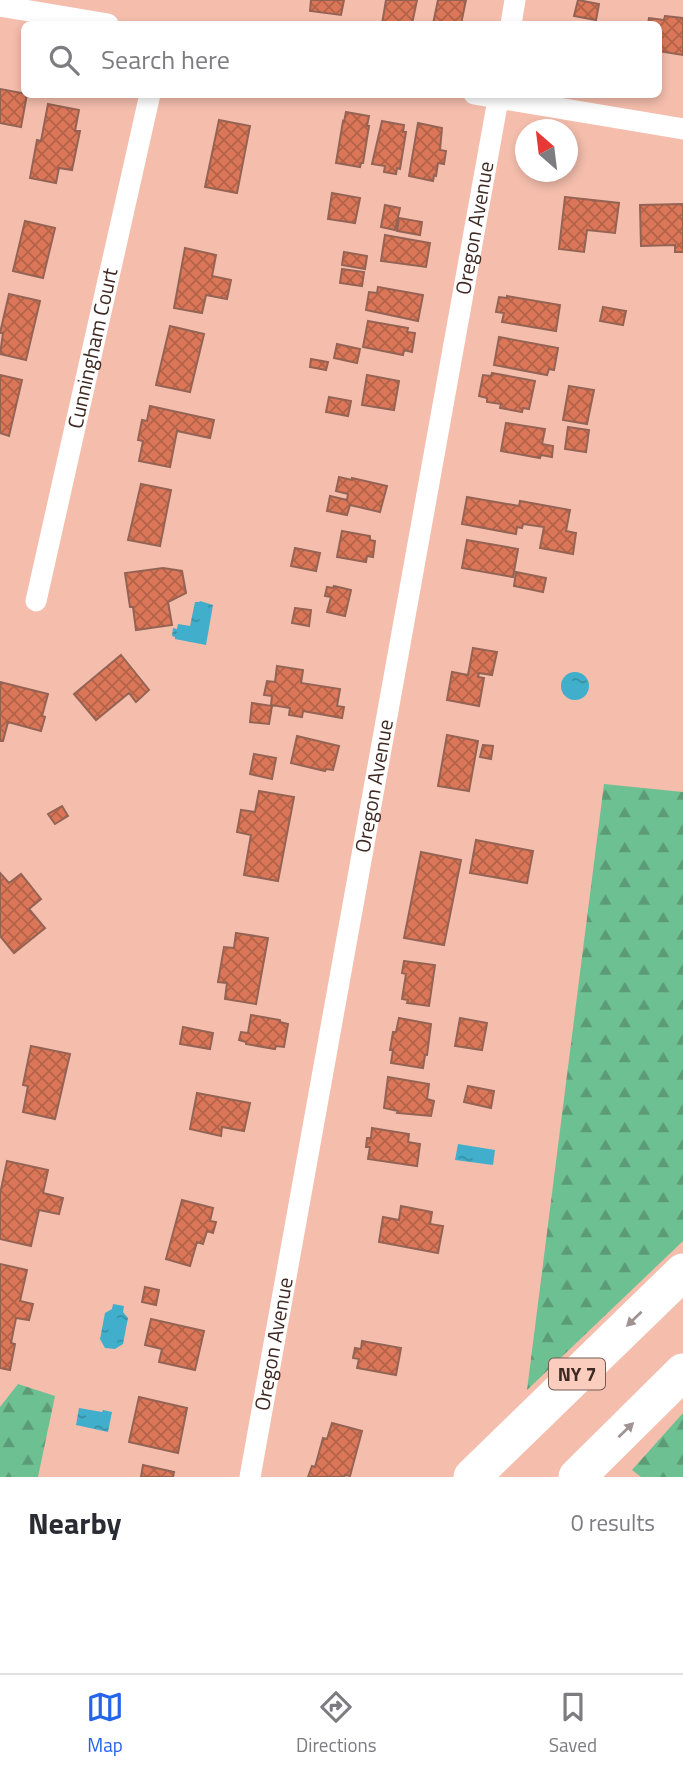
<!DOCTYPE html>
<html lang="en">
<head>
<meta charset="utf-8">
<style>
  :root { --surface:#fff; --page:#f2f2f3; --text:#2b2b33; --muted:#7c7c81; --line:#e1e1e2; --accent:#2563eb }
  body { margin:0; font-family:"Titillium Web",sans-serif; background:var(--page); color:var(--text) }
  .compass { position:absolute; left:515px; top:119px; width:63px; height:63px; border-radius:50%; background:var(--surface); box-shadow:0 4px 10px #0003; rotate:332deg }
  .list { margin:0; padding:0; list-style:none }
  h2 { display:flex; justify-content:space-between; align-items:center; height:91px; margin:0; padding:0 28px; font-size:30px }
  h2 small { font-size:23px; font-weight:400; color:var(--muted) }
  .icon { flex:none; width:38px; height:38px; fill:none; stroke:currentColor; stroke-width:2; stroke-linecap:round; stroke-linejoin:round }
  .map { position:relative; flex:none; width:683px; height:1477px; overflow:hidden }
  .search { position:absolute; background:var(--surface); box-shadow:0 4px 10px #0003; left:21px; right:21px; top:21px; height:77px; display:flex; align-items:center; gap:18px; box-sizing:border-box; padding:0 24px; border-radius:10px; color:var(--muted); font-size:26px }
  .sheet { height:196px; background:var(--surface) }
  nav { display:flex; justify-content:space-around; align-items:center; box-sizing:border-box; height:98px; border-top:2px solid var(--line); background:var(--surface); font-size:19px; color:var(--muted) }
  nav a { display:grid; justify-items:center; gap:4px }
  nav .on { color:var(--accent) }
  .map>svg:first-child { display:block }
  .forest { fill:url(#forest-firs) }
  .water { fill:url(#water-ripples) }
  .building { fill:url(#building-cross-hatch); stroke:#946354; stroke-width:2 }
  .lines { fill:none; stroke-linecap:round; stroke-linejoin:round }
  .street { stroke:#fff; stroke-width:21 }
  .highway { stroke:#fff; stroke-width:37 }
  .oneway { fill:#9f9491 }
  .labels { text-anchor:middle; stroke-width:7; stroke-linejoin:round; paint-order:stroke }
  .shield { fill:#facdbf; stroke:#775b52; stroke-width:2 }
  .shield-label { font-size:19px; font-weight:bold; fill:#3f2a23 }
  .street-label { font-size:21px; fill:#3f2a23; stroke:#facdbf }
</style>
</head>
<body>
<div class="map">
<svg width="683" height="1477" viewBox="0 0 683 1477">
  <defs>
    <pattern id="forest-firs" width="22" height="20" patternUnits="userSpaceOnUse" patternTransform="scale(1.75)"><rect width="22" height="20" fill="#6dc092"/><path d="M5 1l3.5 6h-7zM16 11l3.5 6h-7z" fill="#5b9c77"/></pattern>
    <pattern id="water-ripples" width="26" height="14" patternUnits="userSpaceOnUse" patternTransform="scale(1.75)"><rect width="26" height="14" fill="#41afcb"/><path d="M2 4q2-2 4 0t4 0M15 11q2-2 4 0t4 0" fill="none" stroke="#388fa4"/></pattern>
    <pattern id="building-cross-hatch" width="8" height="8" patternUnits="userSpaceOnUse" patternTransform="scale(1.75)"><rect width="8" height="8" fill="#db7758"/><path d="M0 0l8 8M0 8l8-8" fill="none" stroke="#b36248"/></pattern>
  </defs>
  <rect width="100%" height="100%" fill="#f4bdac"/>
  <path class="forest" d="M 604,784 L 683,792 L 683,1241 L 527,1390 Z
    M 18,1384 L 55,1396 L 38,1477 L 0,1477 L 0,1407 Z
    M 683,1413 L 683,1477 L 641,1477 L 632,1470 Z"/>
  <path class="water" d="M 200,601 L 213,605 L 206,645 L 175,639 L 175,637 L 172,636 L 173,628 L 177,629 L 178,624 L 190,626 L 195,602 L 199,602 Z
    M561 686a14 14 0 1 1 28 0a14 14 0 1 1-28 0Z
    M 458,1144 L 495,1150 L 493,1165 L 455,1160 Z
    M 113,1304 L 124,1306 L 123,1312 L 128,1318 L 123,1344 L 115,1349 L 105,1348 L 100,1339 L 105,1313 L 112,1309 Z
    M 79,1408 L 102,1412 L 103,1410 L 112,1412 L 108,1432 L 76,1425 Z"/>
  <path class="building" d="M 311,0 L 344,0 L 341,15 L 310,11 Z
    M 386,0 L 417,0 L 412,24 L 382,24 Z
    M 438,0 L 466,0 L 461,24 L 433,24 Z
    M 578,0 L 599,4 L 596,20 L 574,16 Z
    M 665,16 L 683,18 L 683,55 L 658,51 L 658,24 L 648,24 L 649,18 L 664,20 Z
    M 0,89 L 27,94 L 21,127 L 0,123 Z
    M 48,104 L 79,110 L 75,131 L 80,131 L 72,170 L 59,168 L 56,183 L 30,178 L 37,140 L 41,141 Z
    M 346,112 L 369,116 L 367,126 L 369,126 L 363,163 L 361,163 L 360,167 L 336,163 L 343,121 L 344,122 Z
    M 219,120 L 250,126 L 237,193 L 205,187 Z
    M 382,121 L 404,125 L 403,132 L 406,132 L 400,169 L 397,168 L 396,174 L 384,172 L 385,166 L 372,164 Z
    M 418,123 L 442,128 L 440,150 L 446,151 L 444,164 L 438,163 L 436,176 L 434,175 L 433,181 L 409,176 Z
    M 332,193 L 360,198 L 355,223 L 328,219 Z
    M 565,197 L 619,203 L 615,233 L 587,230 L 584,252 L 559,249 Z
    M 683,204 L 683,252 L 675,252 L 675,245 L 641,246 L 640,205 Z
    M 385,205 L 400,208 L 395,230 L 381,227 Z
    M 399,218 L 422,222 L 420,235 L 397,231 Z
    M 25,221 L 55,228 L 43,278 L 13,271 Z
    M 385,235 L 430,243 L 426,267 L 381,261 Z
    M 185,248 L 216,255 L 212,276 L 231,280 L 227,299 L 206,295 L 202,313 L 174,308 Z
    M 344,252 L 367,256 L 365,269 L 342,265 Z
    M 342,269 L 364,272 L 362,286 L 340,283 Z
    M 378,287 L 423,295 L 418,321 L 366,310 L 369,292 L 377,293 Z
    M 9,294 L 40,301 L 26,360 L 0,354 L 3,333 L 0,333 Z
    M 507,296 L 560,305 L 556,331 L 502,322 L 504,313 L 496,312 L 499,297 L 507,298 Z
    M 603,307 L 626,311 L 623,325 L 600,321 Z
    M 368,321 L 408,328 L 407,332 L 415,333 L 412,352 L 404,350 L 403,355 L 363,347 Z
    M 170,326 L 204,334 L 190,392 L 156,385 Z
    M 499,337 L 558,348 L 554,370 L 549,369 L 547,375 L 494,365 Z
    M 337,344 L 360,349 L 357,363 L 334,358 Z
    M 311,359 L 328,362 L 326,370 L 310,367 Z
    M 492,373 L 535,381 L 529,409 L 523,408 L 522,412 L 500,408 L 501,404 L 487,402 L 487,398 L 479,396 L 483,375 L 491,376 Z
    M 0,375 L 22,380 L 9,436 L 0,433 Z
    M 367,375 L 399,381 L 394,410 L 362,405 Z
    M 569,386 L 594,390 L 587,424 L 563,420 Z
    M 329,397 L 351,401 L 348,416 L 326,412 Z
    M 150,406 L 214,420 L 210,438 L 177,431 L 170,467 L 139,461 L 143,441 L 138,440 L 142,420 L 147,421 Z
    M 506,423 L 545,429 L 542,444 L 553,446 L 552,457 L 541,455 L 540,458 L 501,451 Z
    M 568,427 L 589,430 L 586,452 L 565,449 Z
    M 339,477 L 352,480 L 352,478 L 387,486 L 380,512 L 350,505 L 347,515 L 327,511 L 330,496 L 347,500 L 348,494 L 336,491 Z
    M 141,484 L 171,490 L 160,546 L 128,540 Z
    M 467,497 L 519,506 L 520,501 L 570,510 L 566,531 L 576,533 L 573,554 L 540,548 L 544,527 L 523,524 L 522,528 L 517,527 L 516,534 L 462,524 Z
    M 342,531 L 370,536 L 370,540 L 375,541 L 373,557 L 367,556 L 366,562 L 337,557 Z
    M 467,540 L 518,549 L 513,577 L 462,568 Z
    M 295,548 L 320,553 L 316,571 L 291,566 Z
    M 163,568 L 182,571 L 186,593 L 168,602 L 172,625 L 136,630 L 133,607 L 130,607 L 125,573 Z
    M 516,572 L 546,578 L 543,592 L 514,586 Z
    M 334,586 L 351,590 L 345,616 L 327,612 L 331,597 L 325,596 L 327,587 L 333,588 Z
    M 295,608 L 311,610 L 309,626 L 292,623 Z
    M 473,648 L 497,652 L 492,675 L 479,673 L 478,677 L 484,678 L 479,706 L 447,700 L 452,672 L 468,675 Z
    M 121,655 L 149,690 L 136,702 L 129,693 L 96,720 L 74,694 Z
    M 277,666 L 303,670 L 301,683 L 340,689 L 337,706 L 344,707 L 342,718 L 303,711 L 302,717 L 289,715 L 290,708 L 271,705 L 272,696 L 264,695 L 267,681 L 275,682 Z
    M 0,682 L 48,694 L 42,716 L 45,717 L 41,731 L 8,722 L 3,741 L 0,741 Z
    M 252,703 L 272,706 L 269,724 L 250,722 Z
    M 447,735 L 478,741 L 469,791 L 438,786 Z
    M 297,736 L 339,746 L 333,770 L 326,769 L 325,771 L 291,763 Z
    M 483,745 L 493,746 L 491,759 L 480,757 Z
    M 254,754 L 276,758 L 272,779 L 250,774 Z
    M 259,791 L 294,797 L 278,881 L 244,875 L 251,835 L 237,832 L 241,810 L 255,812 Z
    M 62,806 L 68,816 L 55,824 L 48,814 Z
    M 476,840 L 533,851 L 527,883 L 470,873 Z
    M 421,852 L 461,860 L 444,945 L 404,938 Z
    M 0,873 L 9,883 L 21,874 L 41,899 L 29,909 L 45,928 L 14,953 L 0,936 Z
    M 236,933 L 268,938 L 256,1004 L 225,999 L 227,983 L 218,982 L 224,947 L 234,948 Z
    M 404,961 L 435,965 L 429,1006 L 407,1003 L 408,1000 L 402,999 L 406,974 L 402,973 Z
    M 251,1015 L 280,1020 L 280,1022 L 288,1024 L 284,1047 L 276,1046 L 275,1049 L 246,1044 L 246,1042 L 239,1040 L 241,1032 L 248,1033 Z
    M 399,1018 L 431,1024 L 427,1055 L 425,1055 L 423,1068 L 391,1063 L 393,1050 L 390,1050 L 393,1032 L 396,1032 Z
    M 460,1018 L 487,1023 L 482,1050 L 455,1046 Z
    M 183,1027 L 213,1033 L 210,1049 L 180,1044 Z
    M 31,1046 L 70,1054 L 55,1119 L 23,1112 L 28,1086 L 23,1085 Z
    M 388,1077 L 429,1084 L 427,1099 L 434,1101 L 431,1116 L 397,1113 L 398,1111 L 384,1108 Z
    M 468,1086 L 494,1091 L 491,1108 L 464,1102 Z
    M 197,1093 L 250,1103 L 244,1131 L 222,1127 L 221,1136 L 190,1129 Z
    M 372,1128 L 409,1134 L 408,1142 L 420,1144 L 417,1166 L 368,1159 L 370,1147 L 366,1147 L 367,1138 L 371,1138 Z
    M 7,1161 L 48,1170 L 43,1193 L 63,1198 L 59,1214 L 39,1210 L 31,1246 L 0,1239 L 0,1194 Z
    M 182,1200 L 213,1208 L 210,1221 L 216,1222 L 213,1233 L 207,1231 L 203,1244 L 197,1242 L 190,1266 L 166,1259 Z
    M 401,1206 L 432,1212 L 430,1224 L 443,1226 L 438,1253 L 379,1242 L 383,1217 L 399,1220 Z
    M 0,1264 L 27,1270 L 20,1301 L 33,1304 L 29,1320 L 16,1318 L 11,1343 L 15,1344 L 10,1370 L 0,1368 Z
    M 145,1287 L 159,1290 L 156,1305 L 142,1302 Z
    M 151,1319 L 204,1331 L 195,1370 L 159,1362 L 162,1349 L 145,1345 Z
    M 362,1341 L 401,1348 L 396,1375 L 357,1368 L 359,1359 L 353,1358 L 355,1348 L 361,1349 Z
    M 139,1397 L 187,1408 L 178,1453 L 129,1442 Z
    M 332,1423 L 362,1431 L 350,1476 L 345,1475 L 344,1477 L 308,1477 L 312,1466 L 315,1467 L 323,1438 L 327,1439 Z
    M 143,1465 L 174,1472 L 173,1477 L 141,1477 Z"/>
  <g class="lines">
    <g class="street">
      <path d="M 0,6 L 108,24"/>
      <path d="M 511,24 L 515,0"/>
      <path d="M 474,94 L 683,129"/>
      <path id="s1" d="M 36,601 L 150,94"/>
      <path id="s2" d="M 250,1477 L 499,94"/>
    </g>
    <path class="highway" d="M 472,1477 L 683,1272
      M 577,1477 L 683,1372"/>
  </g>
  <defs><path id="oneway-solid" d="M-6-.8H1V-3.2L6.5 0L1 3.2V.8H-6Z" transform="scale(1.75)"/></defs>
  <g class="oneway">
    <use href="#oneway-solid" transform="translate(634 1319) rotate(136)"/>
    <use href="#oneway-solid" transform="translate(626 1430) rotate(-44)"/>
  </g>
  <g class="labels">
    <rect class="shield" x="549" y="1358.5" width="56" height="31" rx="5"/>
    <g class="shield-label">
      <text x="577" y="1381">NY 7</text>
    </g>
    <g class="street-label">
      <text dy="7" stroke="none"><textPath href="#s2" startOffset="1269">Oregon Avenue</textPath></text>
      <text dy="7" stroke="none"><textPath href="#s1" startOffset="259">Cunningham Court</textPath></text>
      <text dy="7" stroke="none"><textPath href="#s2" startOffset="702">Oregon Avenue</textPath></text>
      <text dy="7" stroke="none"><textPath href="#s2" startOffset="135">Oregon Avenue</textPath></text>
    </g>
  </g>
</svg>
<svg class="compass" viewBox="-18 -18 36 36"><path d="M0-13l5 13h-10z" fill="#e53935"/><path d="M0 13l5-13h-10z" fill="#7c7c81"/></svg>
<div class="search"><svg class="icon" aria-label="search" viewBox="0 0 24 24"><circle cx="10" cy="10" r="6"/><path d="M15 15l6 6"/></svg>Search here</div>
</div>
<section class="sheet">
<h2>Nearby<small>0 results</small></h2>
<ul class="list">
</ul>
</section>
<nav>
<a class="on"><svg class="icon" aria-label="map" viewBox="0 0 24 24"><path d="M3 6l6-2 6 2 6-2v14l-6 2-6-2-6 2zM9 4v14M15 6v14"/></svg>Map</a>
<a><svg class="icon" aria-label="directions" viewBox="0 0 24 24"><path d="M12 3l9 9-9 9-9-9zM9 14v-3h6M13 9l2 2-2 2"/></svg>Directions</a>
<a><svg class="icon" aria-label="saved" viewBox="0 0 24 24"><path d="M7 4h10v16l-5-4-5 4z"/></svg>Saved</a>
</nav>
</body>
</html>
